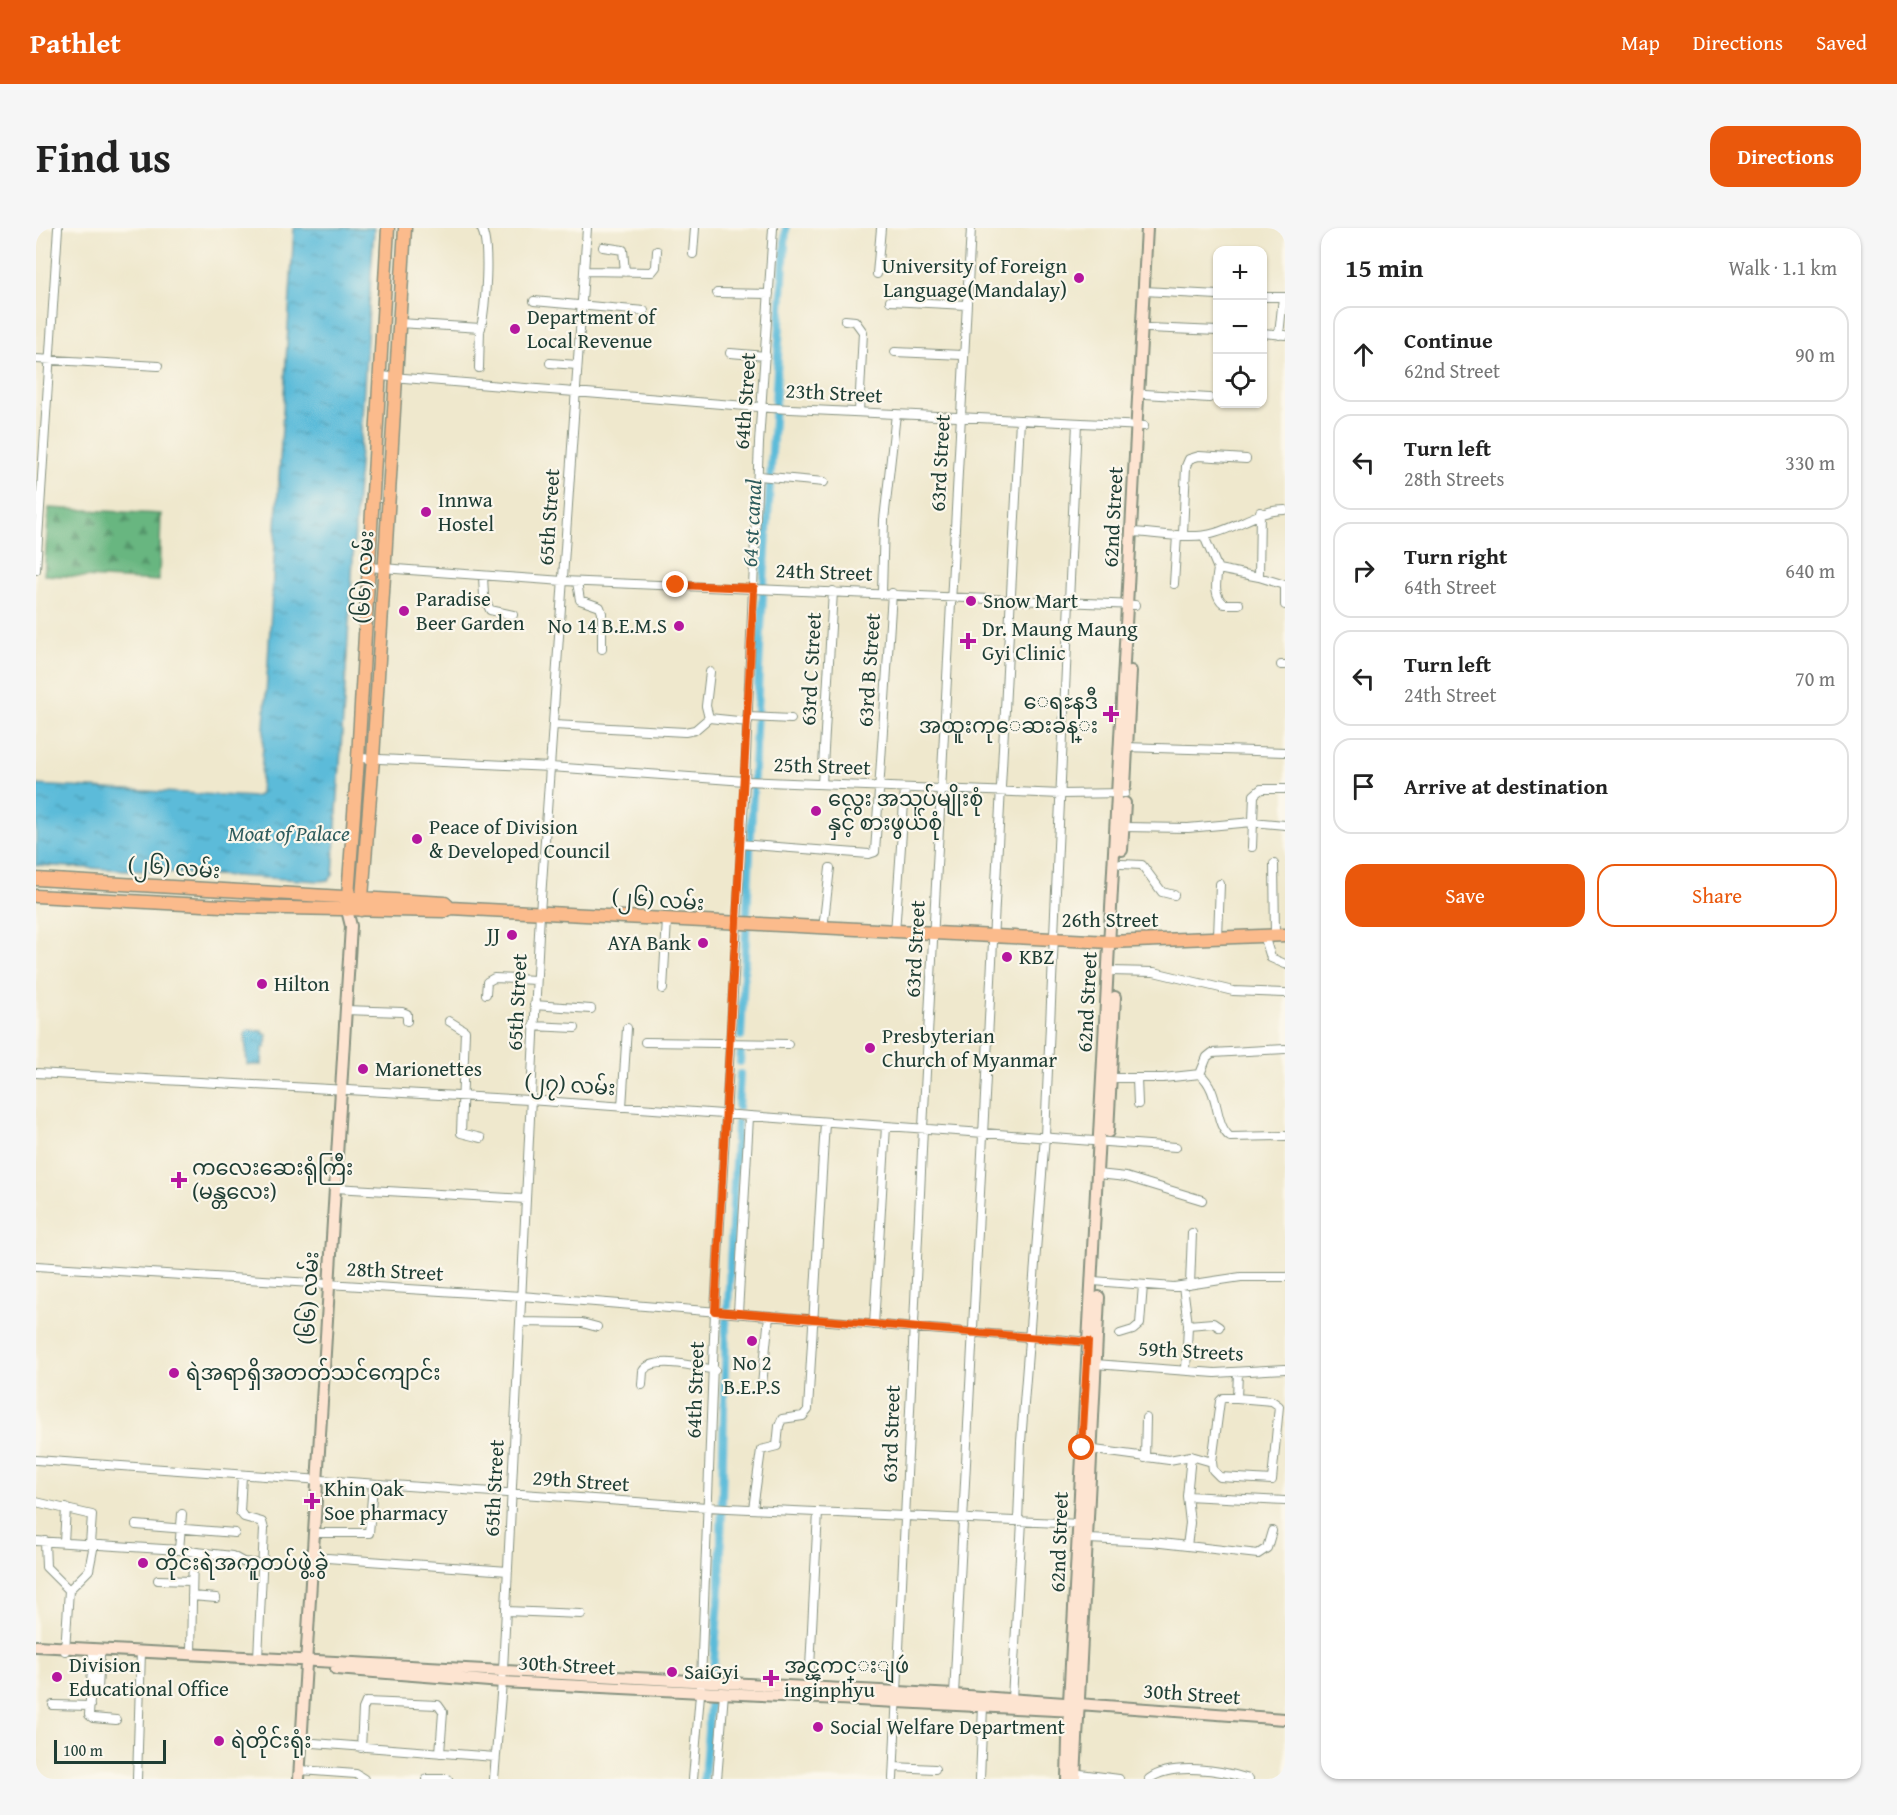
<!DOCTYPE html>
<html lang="en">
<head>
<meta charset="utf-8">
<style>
  :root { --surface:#fff; --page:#f6f6f6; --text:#222; --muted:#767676; --line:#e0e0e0; --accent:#ea580c }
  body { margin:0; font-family:"Gentium Book Plus","Noto Sans Myanmar",serif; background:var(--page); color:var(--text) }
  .controls { position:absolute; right:18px; top:18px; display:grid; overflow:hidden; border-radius:12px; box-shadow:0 2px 4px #0004 }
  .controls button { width:54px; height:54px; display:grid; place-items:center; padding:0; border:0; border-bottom:2px solid var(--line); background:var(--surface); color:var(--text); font:30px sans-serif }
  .scale { position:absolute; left:18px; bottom:15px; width:112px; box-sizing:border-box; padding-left:6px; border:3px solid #1f3d34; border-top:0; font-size:16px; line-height:21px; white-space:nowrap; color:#1f3d34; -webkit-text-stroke:4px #fbf7ec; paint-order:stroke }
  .stop { position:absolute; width:18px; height:18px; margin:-14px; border:4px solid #ea580c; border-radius:50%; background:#fff }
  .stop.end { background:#ea580c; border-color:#fff; box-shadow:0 2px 6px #0008 }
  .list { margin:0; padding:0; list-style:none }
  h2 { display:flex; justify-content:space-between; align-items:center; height:78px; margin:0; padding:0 24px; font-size:26px }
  h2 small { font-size:20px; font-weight:400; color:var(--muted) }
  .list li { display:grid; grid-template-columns:39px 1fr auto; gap:18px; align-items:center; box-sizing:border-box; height:96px; margin:0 12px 12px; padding:0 12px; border:2px solid var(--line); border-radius:18px }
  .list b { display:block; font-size:22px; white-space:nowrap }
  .list p { margin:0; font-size:20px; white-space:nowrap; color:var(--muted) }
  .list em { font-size:20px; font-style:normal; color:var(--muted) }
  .actions { display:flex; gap:12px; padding:18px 24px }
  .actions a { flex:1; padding:14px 0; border:2px solid var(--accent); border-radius:18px; text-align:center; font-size:21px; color:var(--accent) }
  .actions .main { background:var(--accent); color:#fff }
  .icon { flex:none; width:33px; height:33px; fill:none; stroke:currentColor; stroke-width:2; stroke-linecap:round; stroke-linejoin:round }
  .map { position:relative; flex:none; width:1249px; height:1551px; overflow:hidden; border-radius:18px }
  header { display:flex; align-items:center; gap:36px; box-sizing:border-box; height:84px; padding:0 30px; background:var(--accent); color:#fff }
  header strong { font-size:28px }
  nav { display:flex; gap:33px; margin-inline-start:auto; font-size:21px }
  .intro { display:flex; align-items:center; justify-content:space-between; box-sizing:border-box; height:144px; padding:0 36px }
  h1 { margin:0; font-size:42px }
  .button { padding:15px 27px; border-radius:18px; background:var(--accent); color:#fff; font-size:21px; font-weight:700 }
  main { display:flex; gap:36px; padding:0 36px }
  aside { flex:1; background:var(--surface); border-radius:18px; box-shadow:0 2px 4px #0004 }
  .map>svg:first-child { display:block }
  .forest { fill:url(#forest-firs); stroke:#437a5a; stroke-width:1.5 }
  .water { fill:url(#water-ripples); stroke:#3d7c86; stroke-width:1.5 }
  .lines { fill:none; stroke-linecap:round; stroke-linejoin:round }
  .canal { stroke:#5bbbd9; stroke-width:8 }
  .street-casing { stroke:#879280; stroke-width:10 }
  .secondary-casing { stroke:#879280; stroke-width:14 }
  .primary-casing { stroke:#879280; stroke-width:15 }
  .street { stroke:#fff; stroke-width:8 }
  .secondary { stroke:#fde4d1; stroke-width:10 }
  .primary { stroke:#fbbb8c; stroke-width:12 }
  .route { stroke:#ea580c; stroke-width:8 }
  .poi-dot { fill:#b5179e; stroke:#fbf7ec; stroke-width:2 }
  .labels { text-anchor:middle; stroke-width:4.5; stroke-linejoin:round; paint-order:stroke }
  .poi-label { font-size:21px; fill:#1f3d34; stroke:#fbf7ec; text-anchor:start }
  .street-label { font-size:21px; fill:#1f3d34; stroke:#fbf7ec }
  .water-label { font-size:22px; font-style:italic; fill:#2e5c5d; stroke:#fbf7ec }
</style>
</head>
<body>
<header>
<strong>Pathlet</strong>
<nav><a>Map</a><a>Directions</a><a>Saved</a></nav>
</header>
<div class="intro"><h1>Find us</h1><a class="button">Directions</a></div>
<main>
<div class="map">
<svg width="1249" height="1551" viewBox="0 0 1249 1551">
  <defs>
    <pattern id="forest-firs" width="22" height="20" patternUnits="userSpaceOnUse" patternTransform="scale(1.5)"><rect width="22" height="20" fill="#67b680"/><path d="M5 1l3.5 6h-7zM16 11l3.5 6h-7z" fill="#54956a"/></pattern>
    <pattern id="water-ripples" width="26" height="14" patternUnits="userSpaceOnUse" patternTransform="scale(1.5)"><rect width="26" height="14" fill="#5bbbd9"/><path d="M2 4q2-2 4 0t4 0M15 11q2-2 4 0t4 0" fill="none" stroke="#4b99b1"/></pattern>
  </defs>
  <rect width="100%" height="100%" fill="#fbf7ec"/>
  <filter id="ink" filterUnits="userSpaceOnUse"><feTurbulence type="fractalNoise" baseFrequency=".0167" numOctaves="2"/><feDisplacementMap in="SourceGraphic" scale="12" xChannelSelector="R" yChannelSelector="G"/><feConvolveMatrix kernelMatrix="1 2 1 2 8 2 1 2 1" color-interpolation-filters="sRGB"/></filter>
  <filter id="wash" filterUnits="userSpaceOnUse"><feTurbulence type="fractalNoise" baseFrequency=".008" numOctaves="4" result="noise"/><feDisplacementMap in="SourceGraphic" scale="24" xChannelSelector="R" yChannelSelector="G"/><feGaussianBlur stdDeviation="1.35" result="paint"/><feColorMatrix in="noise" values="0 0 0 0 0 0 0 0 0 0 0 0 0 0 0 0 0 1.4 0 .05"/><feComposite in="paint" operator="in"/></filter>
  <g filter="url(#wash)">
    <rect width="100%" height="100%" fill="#efe8cd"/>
    <path class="forest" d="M 13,280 L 125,286 L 123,353 L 8,347 Z"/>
    <path class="water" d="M 258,0 L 338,0 L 297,647 L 293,652 L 284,653 L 0,637 L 0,557 L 219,569 L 224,566 Z
      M 212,802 L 227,803 L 227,806 L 231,806 L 230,819 L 227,820 L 226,837 L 211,837 L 209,806 Z"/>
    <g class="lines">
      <path class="canal" d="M 705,808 L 725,400 L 750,0
        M 704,834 L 705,823
        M 702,879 L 704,846
        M 692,1078 L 701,895
        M 668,1551 L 684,1360 L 690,1093"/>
    </g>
  </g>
  <g filter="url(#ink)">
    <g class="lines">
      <defs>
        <path id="street" d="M 567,19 L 587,22 L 589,44
          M 657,26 L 659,0
          M 548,43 L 616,44 L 620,39 L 621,23
          M 841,46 L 845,0
          M 1108,63 L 1182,67
          M 681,65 L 733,66
          M 1226,69 L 1249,69
          M 498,73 L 608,83
          M 854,73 L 930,77
          M 809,92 L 819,93 L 827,104 L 823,184
          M 363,95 L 445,100 C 449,81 455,16 445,0
          M 1112,100 L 1182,103
          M 1226,105 L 1249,107
          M 1243,107 L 1247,69
          M 859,124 L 926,127
          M 694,125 L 730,128
          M 0,131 L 122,138
          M 514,135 L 541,137
          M 443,140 L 444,101
          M 344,148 L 734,180 L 1108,198
          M 1109,166 L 1173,170
          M 723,248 L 788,254
          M 1096,304 C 1119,305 1157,312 1179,305 C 1204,298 1222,282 1249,282
          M 1147,306 L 1150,238 L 1153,231 L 1163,228 L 1210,231
          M 1168,308 L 1182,341 L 1223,349 L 1249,357
          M 332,339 L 527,353 L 1099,377
          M 1182,341 C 1180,354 1177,367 1188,376 L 1203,376
          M 0,342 L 22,0
          M 447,348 L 448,368 L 454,382 L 477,387
          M 1223,349 L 1224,284
          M 541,354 L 544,372 L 564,379 L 566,385 L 566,421
          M 1138,356 L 1141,307
          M 1249,357 L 1249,377
          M 846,365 L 848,292 L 860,186
          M 1245,437 L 1249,437
          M 712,489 L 755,491
          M 673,490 L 670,478 L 674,444
          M 518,497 L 649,504 L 659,502 L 673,490 L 712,494
          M 1088,519 L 1249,524
          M 322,530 L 515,539 L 709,553 L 1025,566 L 1089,565
          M 786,556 L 797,363
          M 1087,599 L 1152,600 L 1216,594 L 1249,597
          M 704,616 L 833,626 L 839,624 L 856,365
          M 1216,619 L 1218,567 L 1225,561 L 1249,561
          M 1085,636 L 1106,637 L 1126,664 L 1138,667
          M 1238,636 L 1239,707
          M 787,701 L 794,640
          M 859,705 L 869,560
          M 1228,707 L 1235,730 L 1249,736
          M 1182,709 L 1184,656
          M 1073,743 L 1118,744 L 1197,763 L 1249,765
          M 627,761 L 631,692
          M 450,766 L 451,754 L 458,750 L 500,752
          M 498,777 L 555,781
          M 309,782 L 366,784 L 371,786 L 371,793
          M 413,793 L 429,803 L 425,905 L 445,910
          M 497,798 L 539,800
          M 609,814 L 752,816
          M 0,845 L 493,872 L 1140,919
          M 1164,846 L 1171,829 L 1176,825 L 1249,821
          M 1070,850 L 1127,850 L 1164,846 C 1185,864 1177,895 1194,909 L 1249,908
          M 1101,851 L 1102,876
          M 586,879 L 591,800
          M 1062,946 L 1090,949 L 1166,972
          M 299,960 L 489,971
          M 0,1038 L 485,1068 L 1055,1114
          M 1057,1053 L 1138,1059 L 1205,1049 L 1249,1049
          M 1154,1057 L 1156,1005
          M 1147,1058 L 1152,1097 L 1150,1142
          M 702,1085 L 713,889
          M 484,1094 L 546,1095 L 561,1099
          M 838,1097 L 850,898
          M 1152,1097 L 1177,1095 L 1183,1099
          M 1084,1106 L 1097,1102 L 1104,1096 L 1107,1057
          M 1059,1136 L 1179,1145 L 1249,1141
          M 606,1157 L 607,1143 C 618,1127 662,1139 679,1142
          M 726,1157 L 733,1088
          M 1051,1221 L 1133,1232 L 1155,1228 L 1176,1234 L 1177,1242 L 1184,1249 L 1236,1252 L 1243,1178 L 1236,1173 L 1201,1170 L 1202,1144
          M 1155,1228 L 1151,1268 L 1249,1273
          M 1109,1230 L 1110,1190
          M 0,1232 L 671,1279 L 1045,1296
          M 1176,1234 L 1184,1173 L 1187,1170 L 1201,1170
          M 206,1247 L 204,1284 L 208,1289 L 226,1294 L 228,1301 L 222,1430
          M 0,1274 L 56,1287 L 54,1316
          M 717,1281 L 725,1222 L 741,1218 L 743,1198 L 746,1191 L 767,1188 L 772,1182 L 789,894
          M 982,1293 L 985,1214 L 1009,908 L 1041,195
          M 100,1297 L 199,1305
          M 278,1305 L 333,1305 L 337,1257
          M 1052,1311 L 1116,1314 L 1222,1326 L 1231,1320 L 1236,1303
          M 0,1313 L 143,1322 L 196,1328 L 207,1334 L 227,1336
          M 9,1313 L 10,1339 L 33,1362
          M 28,1314 L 30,1280
          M 1151,1318 L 1154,1295 L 1151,1268
          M 143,1322 L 146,1286
          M 277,1329 L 472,1343
          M 122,1352 L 156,1353
          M 156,1368 L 180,1370
          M 470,1383 L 545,1386
          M 29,1423 L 33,1362 L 53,1342 L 58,1316
          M 155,1425 L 157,1324
          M 57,1426 L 53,1487 L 57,1490 L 80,1492
          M 773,1459 L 782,1284
          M 62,1460 L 64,1427
          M 918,1467 L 984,192
          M 976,1471 L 986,1293
          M 17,1477 L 54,1478
          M 265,1514 L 459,1529
          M 325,1520 L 327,1481 L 330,1474 L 402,1477 L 407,1484 L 404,1525
          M 858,1539 L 899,1541
          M 264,1542 L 320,1546 L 328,1551
          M 1036,1545 L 1083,1551
          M 101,1551 L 105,1423
          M 391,1551 L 412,1551
          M 458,1551 L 467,1442 L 504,685 L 551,0
          M 657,1551 L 665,1454 L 679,1083 L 709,553 L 723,215 L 737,0
          M 681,1551 L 688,1465
          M 857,1551 L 887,900 L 935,0
          M 944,1551 L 947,1478
          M 1113,1551 C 1136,1534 1186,1542 1213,1551"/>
        <path id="secondary" d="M 1089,559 L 1095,443
          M 1086,622 L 1089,575
          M 1072,904 L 1079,769
          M 0,1418 L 918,1467 L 1249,1491
          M 300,1441 L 466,1454 L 1039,1483
          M 263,1551 L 315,698 L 311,682
          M 1031,1551 L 1033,1474 L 1111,0
          M 1039,1551 L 1063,1069"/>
        <path id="primary" d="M 0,651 L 409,675 L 413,679
          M 0,668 L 204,679 L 409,683 L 414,680 L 1074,714 L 1249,707
          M 311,682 L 322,530 L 352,0
          M 325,682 L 337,531 L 369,0"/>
      </defs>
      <use href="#street" class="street-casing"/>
      <use href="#secondary" class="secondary-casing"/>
      <use href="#primary" class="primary-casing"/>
      <use href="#street" class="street"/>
      <use href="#secondary" class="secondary"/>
      <use href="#primary" class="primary"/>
    </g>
  </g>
  <g class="lines" filter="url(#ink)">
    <path class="route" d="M 640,357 L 718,360 L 679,1083 L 1052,1114 L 1046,1220"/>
  </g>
  <g class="poi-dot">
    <circle cx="1043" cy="50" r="6"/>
    <circle cx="479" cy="101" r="6"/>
    <circle cx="390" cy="284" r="6"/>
    <circle cx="935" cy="373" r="6"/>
    <circle cx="368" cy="383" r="6"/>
    <circle cx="643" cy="398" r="6"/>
    <path d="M929 404h6v6h6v6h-6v6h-6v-6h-6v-6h6z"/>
    <path d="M1072 477h6v6h6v6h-6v6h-6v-6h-6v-6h6z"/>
    <circle cx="780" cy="583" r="6"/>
    <circle cx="381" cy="611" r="6"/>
    <circle cx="476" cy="707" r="6"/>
    <circle cx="667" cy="715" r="6"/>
    <circle cx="971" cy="729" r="6"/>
    <circle cx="226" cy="756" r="6"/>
    <circle cx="834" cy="820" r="6"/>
    <circle cx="327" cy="841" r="6"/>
    <path d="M140 943h6v6h6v6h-6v6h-6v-6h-6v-6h6z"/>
    <circle cx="716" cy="1113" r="6"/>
    <circle cx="138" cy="1145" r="6"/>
    <path d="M273 1264h6v6h6v6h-6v6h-6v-6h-6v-6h6z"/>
    <circle cx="107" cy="1335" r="6"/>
    <circle cx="636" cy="1444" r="6"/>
    <circle cx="21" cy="1449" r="6"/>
    <path d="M732 1441h6v6h6v6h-6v6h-6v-6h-6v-6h6z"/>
    <circle cx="782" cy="1499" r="6"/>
    <circle cx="183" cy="1513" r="6"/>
  </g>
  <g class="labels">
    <g class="poi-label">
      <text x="1031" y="45" text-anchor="end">University of Foreign<tspan x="1031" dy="24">Language(Mandalay)</tspan></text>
      <text x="491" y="96">Department of<tspan x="491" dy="24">Local Revenue</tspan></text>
      <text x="402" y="279">Innwa<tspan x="402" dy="24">Hostel</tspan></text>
      <text x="380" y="378">Paradise<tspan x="380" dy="24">Beer Garden</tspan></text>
      <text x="947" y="380">Snow Mart</text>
      <text x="631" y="405" text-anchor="end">No 14 B.E.M.S</text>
      <text x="946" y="408">Dr. Maung Maung<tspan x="946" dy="24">Gyi Clinic</tspan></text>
      <text x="1062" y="481" text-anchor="end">ေရႊနဒီ<tspan x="1062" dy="24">အထူးကုေဆးခန္း</tspan></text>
      <text x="792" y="578">လွေး အသုပ်မျိုးစုံ<tspan x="792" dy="24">နှင့် စားဖွယ်စုံ</tspan></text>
      <text x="393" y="606">Peace of Division<tspan x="393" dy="24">&amp; Developed Council</tspan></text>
      <text x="464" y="714" text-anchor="end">JJ</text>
      <text x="655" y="722" text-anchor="end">AYA Bank</text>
      <text x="983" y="736">KBZ</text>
      <text x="238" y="763">Hilton</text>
      <text x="846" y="815">Presbyterian<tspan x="846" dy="24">Church of Myanmar</tspan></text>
      <text x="339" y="848">Marionettes</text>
      <text x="156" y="947">ကလေးဆေးရုံကြီး<tspan x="156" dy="24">(မန္တလေး)</tspan></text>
      <text x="716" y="1142" text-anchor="middle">No 2<tspan x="716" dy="24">B.E.P.S</tspan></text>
      <text x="150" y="1152">ရဲအရာရှိအတတ်သင်ကျောင်း</text>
      <text x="288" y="1268">Khin Oak<tspan x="288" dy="24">Soe pharmacy</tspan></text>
      <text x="119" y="1342">တိုင်းရဲအကူတပ်ဖွဲ့ခွဲ</text>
      <text x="33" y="1444">Division<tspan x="33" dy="24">Educational Office</tspan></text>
      <text x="748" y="1445">အင္ၾကင္းျဖဴ<tspan x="748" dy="24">inginphyu</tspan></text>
      <text x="648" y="1451">SaiGyi</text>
      <text x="794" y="1506">Social Welfare Department</text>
      <text x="195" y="1520">ရဲတိုင်းရုံး</text>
    </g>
    <g class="street-label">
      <text transform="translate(798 165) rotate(3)" y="7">23th Street</text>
      <text transform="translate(709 173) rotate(-86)" y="7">64th Street</text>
      <text transform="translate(904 235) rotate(-87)" y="7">63rd Street</text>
      <text transform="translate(513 289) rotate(-86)" y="7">65th Street</text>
      <text transform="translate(1077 289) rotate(-87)" y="7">62nd Street</text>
      <text transform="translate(788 344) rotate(2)" y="7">24th Street</text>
      <text transform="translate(328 349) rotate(-87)" y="7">(၆၆) လမ်း</text>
      <text transform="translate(775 441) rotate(-87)" y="7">63rd C Street</text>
      <text transform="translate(833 442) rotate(-86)" y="7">63rd B Street</text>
      <text transform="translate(786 538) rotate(2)" y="7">25th Street</text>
      <text transform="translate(138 640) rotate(4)" y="7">(၂၆) လမ်း</text>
      <text transform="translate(622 672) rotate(4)" y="7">(၂၆) လမ်း</text>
      <text x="1074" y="699">26th Street</text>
      <text transform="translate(879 721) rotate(-87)" y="7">63rd Street</text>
      <text transform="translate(481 774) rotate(-87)" y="7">65th Street</text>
      <text transform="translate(1051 774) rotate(-87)" y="7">62nd Street</text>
      <text transform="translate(534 857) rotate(4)" y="7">(၂၇) လမ်း</text>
      <text transform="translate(359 1043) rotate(3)" y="7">28th Street</text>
      <text transform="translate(273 1070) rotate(-87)" y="7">(၆၆) လမ်း</text>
      <text transform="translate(1155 1123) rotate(3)" y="7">59th Streets</text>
      <text transform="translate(659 1162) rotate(-88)" y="7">64th Street</text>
      <text transform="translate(855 1206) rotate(-88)" y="7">63rd Street</text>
      <text transform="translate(545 1253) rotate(4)" y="7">29th Street</text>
      <text transform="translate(458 1260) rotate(-87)" y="7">65th Street</text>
      <text transform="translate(1023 1314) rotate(-88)" y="7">62nd Street</text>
      <text transform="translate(531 1437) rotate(3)" y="7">30th Street</text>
      <text transform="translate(1156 1466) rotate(4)" y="7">30th Street</text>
    </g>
    <g class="water-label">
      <text transform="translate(715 295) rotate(-87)" y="8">64 st canal</text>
      <text x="253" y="613">Moat of Palace</text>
    </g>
  </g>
</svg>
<div class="controls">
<button>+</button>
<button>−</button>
<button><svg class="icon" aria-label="locate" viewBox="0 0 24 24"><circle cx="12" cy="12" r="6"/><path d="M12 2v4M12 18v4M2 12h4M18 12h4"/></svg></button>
</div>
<div class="scale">100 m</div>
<div class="stop" style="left:1046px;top:1220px"></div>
<div class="stop end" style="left:640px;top:357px"></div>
</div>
<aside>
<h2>15 min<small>Walk · 1.1 km</small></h2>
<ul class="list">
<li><svg class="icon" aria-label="ahead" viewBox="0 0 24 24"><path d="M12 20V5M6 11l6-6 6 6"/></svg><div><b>Continue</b><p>62nd Street</p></div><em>90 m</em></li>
<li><svg class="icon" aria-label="left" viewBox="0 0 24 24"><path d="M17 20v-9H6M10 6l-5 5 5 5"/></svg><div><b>Turn left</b><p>28th Streets</p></div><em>330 m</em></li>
<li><svg class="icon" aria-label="right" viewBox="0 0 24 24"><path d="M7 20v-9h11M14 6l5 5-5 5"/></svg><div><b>Turn right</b><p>64th Street</p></div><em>640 m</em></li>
<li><svg class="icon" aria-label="left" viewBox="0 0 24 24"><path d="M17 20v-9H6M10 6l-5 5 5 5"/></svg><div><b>Turn left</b><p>24th Street</p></div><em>70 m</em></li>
<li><svg class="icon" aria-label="arrive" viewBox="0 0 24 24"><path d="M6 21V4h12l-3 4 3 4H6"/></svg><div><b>Arrive at destination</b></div></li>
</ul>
<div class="actions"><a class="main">Save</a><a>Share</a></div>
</aside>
</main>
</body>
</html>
